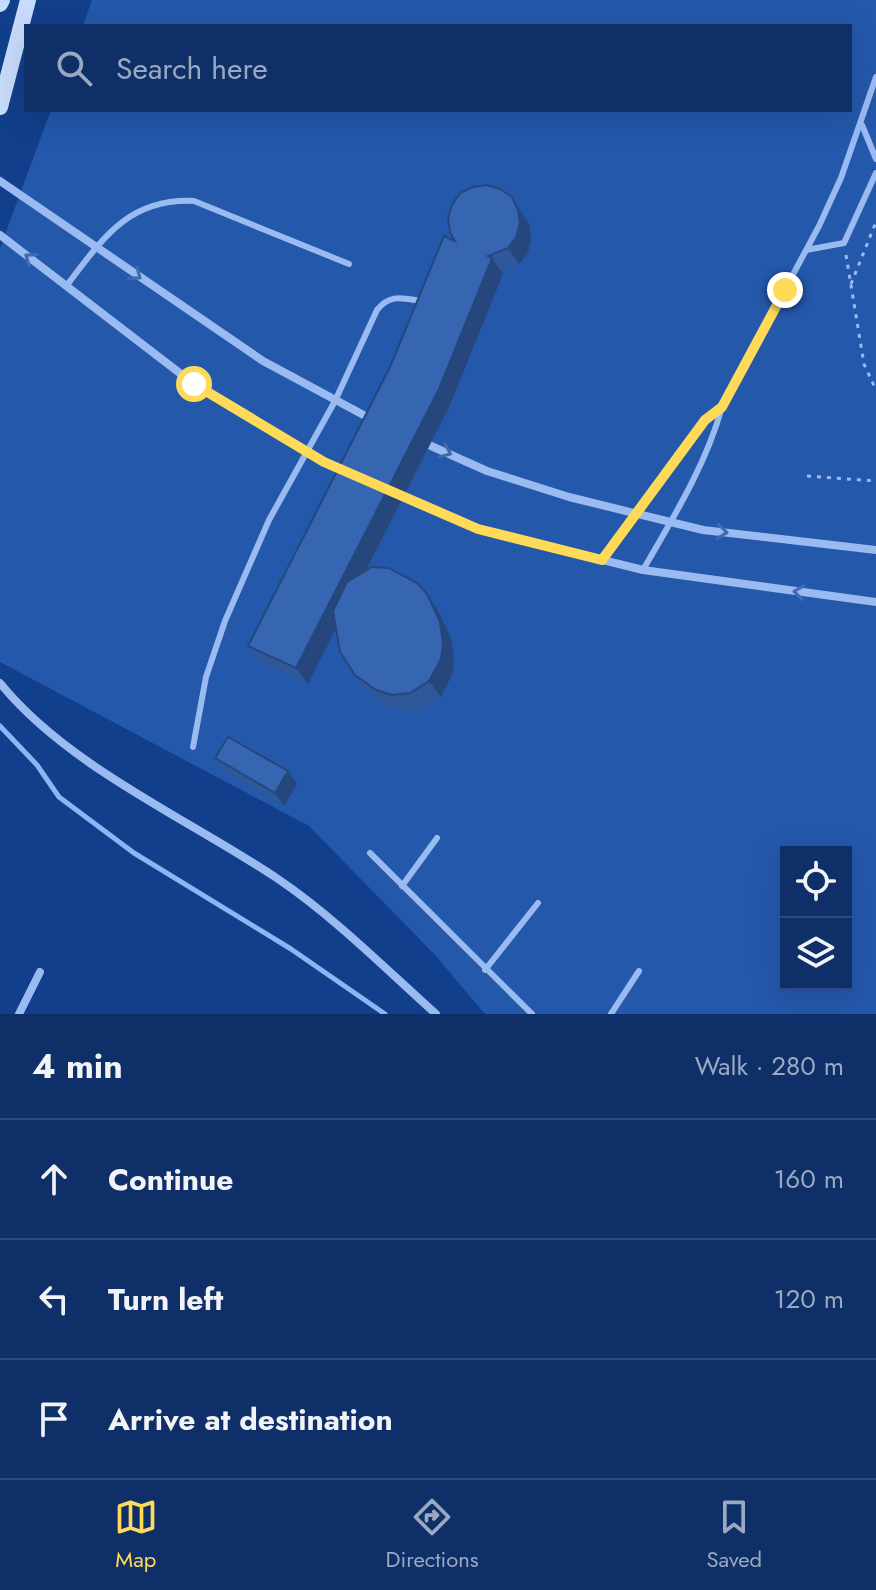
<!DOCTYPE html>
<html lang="en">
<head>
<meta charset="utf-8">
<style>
  :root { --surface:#0e2f68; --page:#1c3b71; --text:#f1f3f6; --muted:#9ba9c0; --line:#2e4a7c; --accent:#ffda59 }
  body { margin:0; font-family:Jost,sans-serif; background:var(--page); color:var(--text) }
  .controls { position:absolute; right:24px; bottom:24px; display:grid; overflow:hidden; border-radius:0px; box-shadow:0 8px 32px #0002 }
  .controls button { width:72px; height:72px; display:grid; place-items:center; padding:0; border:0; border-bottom:2px solid var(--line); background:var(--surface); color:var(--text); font:40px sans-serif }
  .stop { position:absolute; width:24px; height:24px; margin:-18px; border:6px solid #ffda59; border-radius:50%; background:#fff }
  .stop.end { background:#ffda59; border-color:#fff; box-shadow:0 2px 8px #0008 }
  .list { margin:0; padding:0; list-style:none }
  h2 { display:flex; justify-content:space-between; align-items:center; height:104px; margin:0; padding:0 32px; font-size:34px }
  h2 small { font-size:26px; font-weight:400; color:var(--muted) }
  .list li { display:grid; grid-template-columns:52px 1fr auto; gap:24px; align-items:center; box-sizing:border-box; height:120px; padding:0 32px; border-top:2px solid var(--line) }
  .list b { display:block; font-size:30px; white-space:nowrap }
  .list em { font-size:26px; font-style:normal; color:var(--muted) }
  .icon { flex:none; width:44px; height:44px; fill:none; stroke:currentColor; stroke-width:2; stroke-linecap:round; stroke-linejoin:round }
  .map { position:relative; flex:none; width:876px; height:1014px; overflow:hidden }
  .search { position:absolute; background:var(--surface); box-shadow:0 8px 32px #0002; left:24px; right:24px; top:24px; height:88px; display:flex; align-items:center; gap:20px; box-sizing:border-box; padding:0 28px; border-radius:0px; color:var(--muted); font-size:30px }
  .sheet { height:464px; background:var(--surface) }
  nav { display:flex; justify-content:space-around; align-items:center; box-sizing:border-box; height:112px; border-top:2px solid var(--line); background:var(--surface); font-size:22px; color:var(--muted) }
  nav a { display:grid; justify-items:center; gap:4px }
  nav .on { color:var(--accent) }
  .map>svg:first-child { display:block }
  .green { fill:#2458aa; fill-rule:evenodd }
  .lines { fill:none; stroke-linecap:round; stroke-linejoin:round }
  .stream { stroke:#8bb5f4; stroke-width:5 }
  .path { stroke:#99bbf1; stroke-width:3; stroke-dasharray:4 6; stroke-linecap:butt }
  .service { stroke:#99bbf1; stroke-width:6 }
  .minor { stroke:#99bbf1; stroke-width:8 }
  .secondary { stroke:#c7dbfb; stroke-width:16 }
  .wall { fill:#2e5899 }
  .shaded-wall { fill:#26477d }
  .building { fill:#3666b2; stroke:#26477d; stroke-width:2 }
  .oneway { stroke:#416aaf }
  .route { stroke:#ffda59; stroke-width:10 }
</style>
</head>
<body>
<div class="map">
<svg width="876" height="1014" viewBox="0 0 876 1014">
  <rect width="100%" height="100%" fill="#123f8b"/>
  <path class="green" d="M 92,0 L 876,0 L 876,1014 L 485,1014 L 435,955 L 309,826 L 0,662 L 0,248 L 51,110 L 850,110 L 850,26 L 83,26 ZM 786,852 L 846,852 L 846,984 L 786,984 Z"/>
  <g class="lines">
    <path class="stream" d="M 0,726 L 37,765 L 59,797 L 134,853 L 291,949 L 385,1014"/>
    <path class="path" d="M 846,255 L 864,364 L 876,390
      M 851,284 L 876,222
      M 807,476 L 876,481"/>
    <path class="service" d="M 862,125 L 876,159
      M 806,250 L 844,243 L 876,173
      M 67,285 C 103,238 129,198 194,201 L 349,264
      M 602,560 L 705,420 L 720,408
      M 643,570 C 673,518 706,465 722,407 L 819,226 L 841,178 L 876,77
      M 193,747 L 206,677 L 225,621 L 269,520 L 335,401 L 377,310 C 390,294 401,298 421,301
      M 370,853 L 532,1014
      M 402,886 L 437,838
      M 485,970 L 538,903
      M 611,1014 L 639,971"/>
    <path class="minor" d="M 0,181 L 263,361 L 371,419
      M 0,235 L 194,384 L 324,462 L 346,472
      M 420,441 L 487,471 L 569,497 L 703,530 L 876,550
      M 395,493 L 478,529 L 643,570 L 876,602
      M 0,683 C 68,767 189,819 278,879 C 333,916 387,970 436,1014
      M 19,1014 L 40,972"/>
    <path class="secondary" d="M 0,4 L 2,0
      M 0,107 L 28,0"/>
  </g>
  <path class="wall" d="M 523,214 L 530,226 L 531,240 L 528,253 L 519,264 L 501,271 L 503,274 L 450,405 L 366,571 L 427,594 L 438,611 L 451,638 L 454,660 L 452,675 L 441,697 L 422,709 L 404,711 L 387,706 L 367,691 L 355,675 L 336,628 L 308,684 L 259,662 L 248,646 L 455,241 Z
    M 215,758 L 288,771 L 297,784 L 284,806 L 224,771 Z"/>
  <path class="shaded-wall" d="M 512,197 L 530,226 L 531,240 L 528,253 L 519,264 L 508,248 Z
    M 492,258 L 503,274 L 450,405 L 308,684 L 296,668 Z
    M 427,594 L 438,611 L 451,638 L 454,660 L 452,675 L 441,697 L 429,681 Z
    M 288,771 L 297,784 L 284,806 L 275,793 Z"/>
  <path class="building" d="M 487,185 L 500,189 L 512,197 L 518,210 L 520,223 L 516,237 L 508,248 L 488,256 L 492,258 L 439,389 L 296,668 L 248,646 L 390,367 L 444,236 L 455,241 L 450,232 L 448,218 L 452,205 L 460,193 L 473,187 Z
    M 372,567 L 389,568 L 417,583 L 427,594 L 440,622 L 443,644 L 441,659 L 429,681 L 410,693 L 392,695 L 376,690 L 355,675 L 340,652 L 333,611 L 347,582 Z
    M 228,737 L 288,771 L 275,793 L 215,758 Z"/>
  <defs><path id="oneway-chevron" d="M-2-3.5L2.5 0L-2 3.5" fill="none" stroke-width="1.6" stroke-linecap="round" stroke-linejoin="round" transform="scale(2)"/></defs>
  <g class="oneway">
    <use href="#oneway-chevron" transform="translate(30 258) rotate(-144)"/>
    <use href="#oneway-chevron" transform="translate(136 275) rotate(36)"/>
    <use href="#oneway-chevron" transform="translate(446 452) rotate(24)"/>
    <use href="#oneway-chevron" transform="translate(722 532) rotate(7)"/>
    <use href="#oneway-chevron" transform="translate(799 592) rotate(-172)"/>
  </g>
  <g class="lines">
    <path class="route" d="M 194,384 L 324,462 L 478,529 L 602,560 L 705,420 L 722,407 L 785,290"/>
  </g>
</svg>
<div class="controls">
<button><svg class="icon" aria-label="locate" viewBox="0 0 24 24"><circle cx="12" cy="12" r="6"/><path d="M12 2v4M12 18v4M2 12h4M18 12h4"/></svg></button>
<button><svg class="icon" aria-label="layers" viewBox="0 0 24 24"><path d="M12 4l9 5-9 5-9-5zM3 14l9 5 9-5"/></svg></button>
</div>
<div class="stop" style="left:194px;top:384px"></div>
<div class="stop end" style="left:785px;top:290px"></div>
<div class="search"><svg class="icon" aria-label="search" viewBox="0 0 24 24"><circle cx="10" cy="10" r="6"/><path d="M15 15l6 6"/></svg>Search here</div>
</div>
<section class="sheet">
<h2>4 min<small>Walk · 280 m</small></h2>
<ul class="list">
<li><svg class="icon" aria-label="ahead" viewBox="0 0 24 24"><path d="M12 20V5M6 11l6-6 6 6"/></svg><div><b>Continue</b></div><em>160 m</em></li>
<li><svg class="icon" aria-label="left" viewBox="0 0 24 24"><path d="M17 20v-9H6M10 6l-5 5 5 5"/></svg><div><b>Turn left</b></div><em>120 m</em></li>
<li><svg class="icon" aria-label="arrive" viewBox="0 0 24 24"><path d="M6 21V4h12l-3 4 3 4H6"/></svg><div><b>Arrive at destination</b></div></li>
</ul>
</section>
<nav>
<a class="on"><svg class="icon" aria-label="map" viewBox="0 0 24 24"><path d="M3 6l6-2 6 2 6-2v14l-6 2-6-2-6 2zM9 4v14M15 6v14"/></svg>Map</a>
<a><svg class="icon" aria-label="directions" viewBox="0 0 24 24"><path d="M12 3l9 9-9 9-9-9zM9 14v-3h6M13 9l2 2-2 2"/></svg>Directions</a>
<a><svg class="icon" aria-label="saved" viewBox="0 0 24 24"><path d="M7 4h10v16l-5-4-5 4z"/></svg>Saved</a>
</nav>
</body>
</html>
